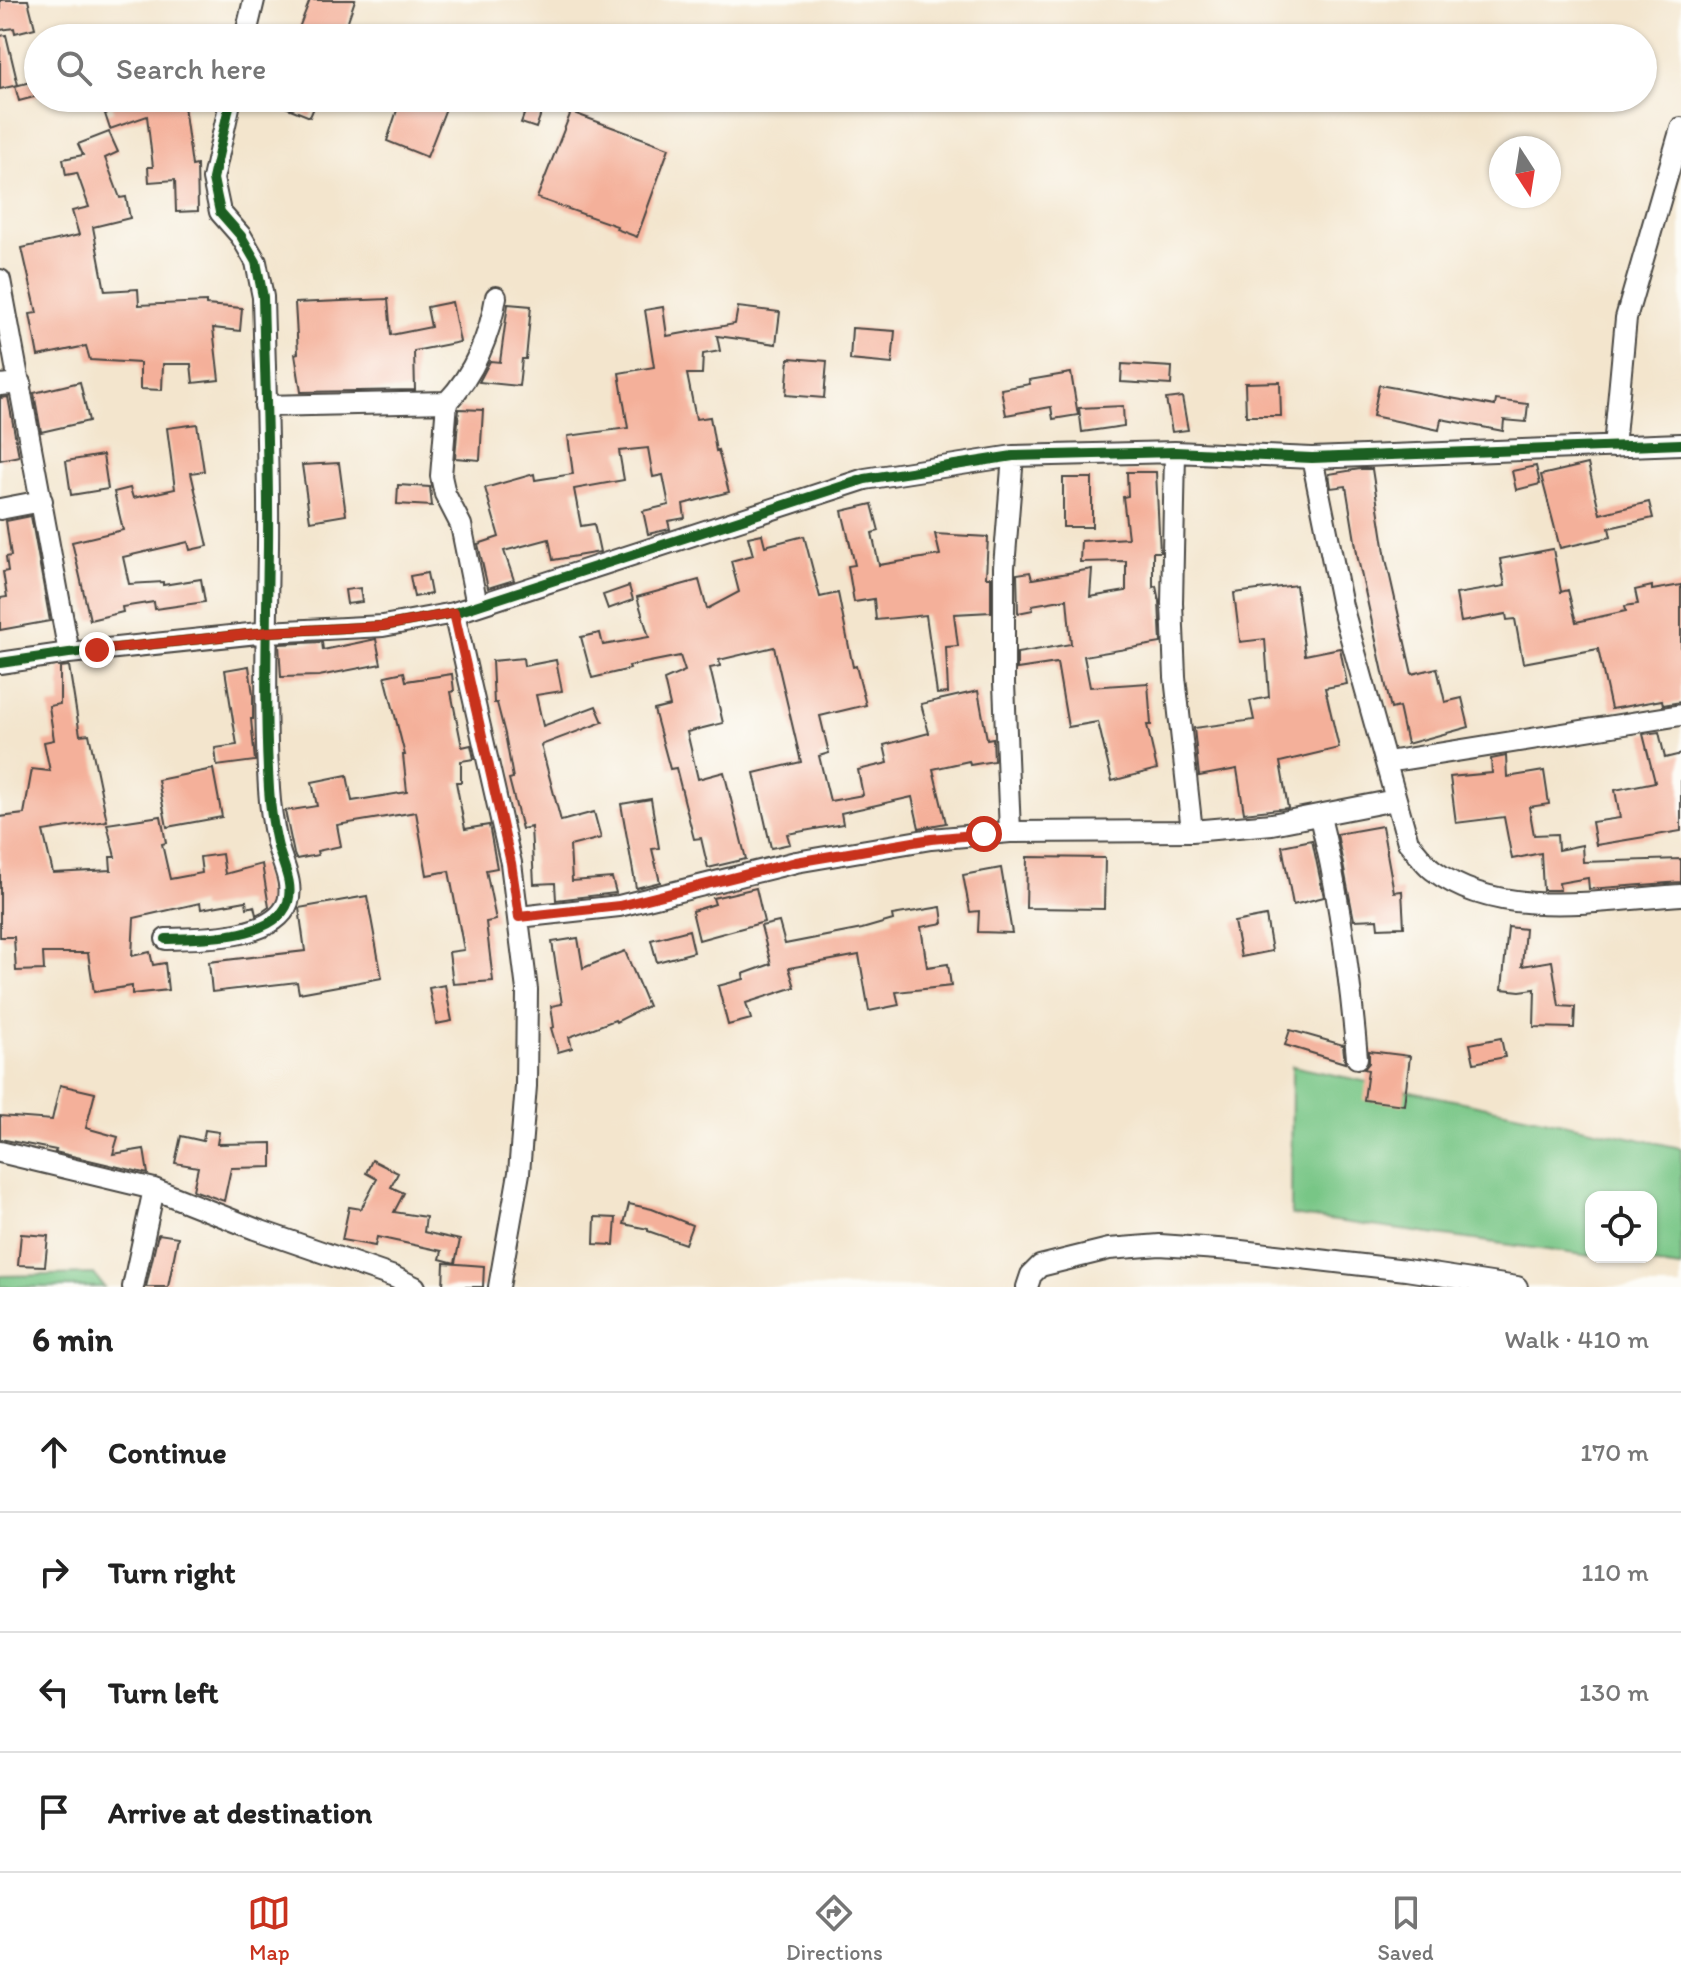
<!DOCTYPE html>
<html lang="en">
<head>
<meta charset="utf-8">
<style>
  :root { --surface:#fff; --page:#f2f2f2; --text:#222; --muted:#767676; --line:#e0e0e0; --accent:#c8321e }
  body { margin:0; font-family:Itim,sans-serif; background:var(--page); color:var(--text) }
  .controls { position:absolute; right:24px; bottom:24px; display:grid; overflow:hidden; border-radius:16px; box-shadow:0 2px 6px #0004 }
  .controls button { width:72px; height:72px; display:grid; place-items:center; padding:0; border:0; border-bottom:2px solid var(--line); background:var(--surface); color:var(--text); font:40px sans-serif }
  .compass { position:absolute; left:1489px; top:136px; width:72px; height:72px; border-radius:50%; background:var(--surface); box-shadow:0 2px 6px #0004; rotate:168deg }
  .stop { position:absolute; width:24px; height:24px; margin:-18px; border:6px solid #c8321e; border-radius:50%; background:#fff }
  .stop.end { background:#c8321e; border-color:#fff; box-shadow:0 2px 8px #0008 }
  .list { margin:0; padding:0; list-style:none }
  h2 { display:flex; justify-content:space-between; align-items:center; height:104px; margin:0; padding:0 32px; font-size:34px }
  h2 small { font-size:26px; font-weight:400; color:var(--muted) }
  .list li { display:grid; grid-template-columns:52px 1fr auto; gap:24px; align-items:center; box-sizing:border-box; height:120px; padding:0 32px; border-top:2px solid var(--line) }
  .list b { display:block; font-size:30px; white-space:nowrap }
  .list em { font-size:26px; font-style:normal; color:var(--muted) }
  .icon { flex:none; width:44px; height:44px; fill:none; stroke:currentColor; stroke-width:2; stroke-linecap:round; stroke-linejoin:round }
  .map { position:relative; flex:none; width:1681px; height:1287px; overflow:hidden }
  .search { position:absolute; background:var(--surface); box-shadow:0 2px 6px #0004; left:24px; right:24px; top:24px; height:88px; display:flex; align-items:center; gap:20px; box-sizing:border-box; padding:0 28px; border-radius:44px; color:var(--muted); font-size:30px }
  .sheet { height:584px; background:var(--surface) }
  nav { display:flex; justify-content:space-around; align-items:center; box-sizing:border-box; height:112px; border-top:2px solid var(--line); background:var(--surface); font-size:22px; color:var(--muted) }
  nav a { display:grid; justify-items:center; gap:4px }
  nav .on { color:var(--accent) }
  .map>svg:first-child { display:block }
  .green { fill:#78c686; stroke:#527858; stroke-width:2 }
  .building { fill:#f4b09a }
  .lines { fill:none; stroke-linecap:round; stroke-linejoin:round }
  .street-casing { stroke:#494743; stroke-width:24 }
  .street { stroke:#fff; stroke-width:20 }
  .cycleway-casing { stroke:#fdfcf7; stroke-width:15 }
  .cycleway { stroke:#1b5e20; stroke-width:10 }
  .route { stroke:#c8321e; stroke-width:10 }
</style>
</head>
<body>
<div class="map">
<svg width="1681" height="1287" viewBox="0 0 1681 1287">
  <rect width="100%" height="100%" fill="#fdfcf7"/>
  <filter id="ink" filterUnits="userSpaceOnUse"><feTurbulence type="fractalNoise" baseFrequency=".0125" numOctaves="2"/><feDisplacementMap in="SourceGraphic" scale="16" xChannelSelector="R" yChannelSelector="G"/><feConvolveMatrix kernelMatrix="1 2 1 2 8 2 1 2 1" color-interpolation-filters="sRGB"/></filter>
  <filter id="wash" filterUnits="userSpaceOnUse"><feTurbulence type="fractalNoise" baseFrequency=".006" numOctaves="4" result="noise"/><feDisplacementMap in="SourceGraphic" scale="32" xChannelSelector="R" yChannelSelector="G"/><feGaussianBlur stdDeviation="1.8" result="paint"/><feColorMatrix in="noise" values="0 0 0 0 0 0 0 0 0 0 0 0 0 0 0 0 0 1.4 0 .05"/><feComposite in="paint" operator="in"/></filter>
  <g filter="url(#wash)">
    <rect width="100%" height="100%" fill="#f3e5cd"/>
    <path class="green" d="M 1292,1066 L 1681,1148 L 1681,1268 L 1598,1257 L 1651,1257 L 1651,1197 L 1591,1197 L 1591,1256 L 1291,1215 Z
      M 94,1274 L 104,1287 L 0,1287 L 0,1276 Z"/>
    <g id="blocks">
      <path class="building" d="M 0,0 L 28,0 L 35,28 L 15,33 L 14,28 L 0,30 Z
        M 310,0 L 355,0 L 342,38 L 295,38 Z
        M 6,35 L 18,85 L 0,89 L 0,36 Z
        M 38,80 L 38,96 L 19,101 L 15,86 Z
        M 110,98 L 183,98 L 192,166 L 197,165 L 198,211 L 176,212 L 175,180 L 149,182 L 148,167 L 153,167 L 147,116 L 110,129 L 105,114 L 114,111 Z
        M 263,98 L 318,98 L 310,117 Z
        M 404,98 L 450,98 L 427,157 L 387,141 L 399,104 L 402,104 Z
        M 530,98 L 545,102 L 536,128 L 521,123 Z
        M 571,112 L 669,148 L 637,237 L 616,229 L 617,226 L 537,198 Z
        M 109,132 L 118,152 L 105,158 L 120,198 L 126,197 L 130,218 L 93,227 L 105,291 L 138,289 L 139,305 L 206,302 L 206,305 L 242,308 L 240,331 L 213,328 L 219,380 L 193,383 L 191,364 L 163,364 L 162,390 L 140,389 L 140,363 L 90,360 L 86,346 L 38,356 L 30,314 L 37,313 L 22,248 L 79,235 L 72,211 L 89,207 L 77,173 L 66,175 L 63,159 L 83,155 L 78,144 Z
        M 388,299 L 391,335 L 431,327 L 427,307 L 452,302 L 460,342 L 414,351 L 415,390 L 301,392 L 295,354 L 298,353 L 295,303 Z
        M 508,304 L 531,306 L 526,359 L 522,359 L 519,386 L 479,382 L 490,361 L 500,362 Z
        M 663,307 L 667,336 L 735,324 L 738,307 L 780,312 L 776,344 L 717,336 L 720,351 L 703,354 L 702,374 L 687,374 L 696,419 L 710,417 L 716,451 L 718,450 L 729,492 L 683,504 L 685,518 L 668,521 L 670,529 L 648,534 L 643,511 L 669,505 L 663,475 L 653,477 L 648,448 L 619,451 L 624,480 L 574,489 L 581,526 L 594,524 L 600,552 L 553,560 L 549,539 L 504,551 L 514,580 L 488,588 L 478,544 L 499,537 L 485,488 L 534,474 L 535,480 L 573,474 L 568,436 L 628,428 L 619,373 L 654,367 L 645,310 Z
        M 852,328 L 895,331 L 892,364 L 850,360 Z
        M 789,358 L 827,361 L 824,398 L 786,395 Z
        M 1122,364 L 1172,367 L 1171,385 L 1121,382 Z
        M 1071,373 L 1078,415 L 1053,419 L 1051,407 L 1006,415 L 1001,389 L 1030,384 L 1029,380 Z
        M 80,382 L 89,421 L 41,432 L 34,393 Z
        M 1280,382 L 1281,416 L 1246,416 L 1245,383 Z
        M 1379,385 L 1495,406 L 1496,400 L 1528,404 L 1526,422 L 1504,420 L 1503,431 L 1441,419 L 1439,430 L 1373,416 Z
        M 8,397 L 19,456 L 0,460 L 0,398 Z
        M 1182,397 L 1188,430 L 1172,432 L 1166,399 Z
        M 1123,406 L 1124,426 L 1082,432 L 1079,408 Z
        M 459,409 L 483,410 L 480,460 L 455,458 Z
        M 197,424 L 204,471 L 191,473 L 208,546 L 190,550 L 188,542 L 123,557 L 129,584 L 163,582 L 163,585 L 201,579 L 205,602 L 155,609 L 154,602 L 122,607 L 123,612 L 90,620 L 72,542 L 123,530 L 114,492 L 130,488 L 133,498 L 175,489 L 167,428 Z
        M 103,455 L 108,489 L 71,495 L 66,461 Z
        M 339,463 L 346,515 L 310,521 L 302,465 Z
        M 1588,464 L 1600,514 L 1649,502 L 1653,518 L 1609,528 L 1611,537 L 1560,548 L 1541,475 Z
        M 1536,466 L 1540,484 L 1516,490 L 1512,471 Z
        M 1360,469 L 1372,469 L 1386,559 L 1412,674 L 1437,668 L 1445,702 L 1462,698 L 1469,727 L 1407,744 L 1399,707 L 1391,709 L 1358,559 L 1346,486 L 1331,488 L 1329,474 Z
        M 1127,472 L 1156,472 L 1160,552 L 1153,552 L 1153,587 L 1156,586 L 1159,601 L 1161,643 L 1084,656 L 1090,687 L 1148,683 L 1151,725 L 1147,725 L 1157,769 L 1112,781 L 1098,722 L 1068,727 L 1057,663 L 1017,669 L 1017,653 L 1071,644 L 1067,599 L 1032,605 L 1033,610 L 1018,613 L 1017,574 L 1030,572 L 1032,579 L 1092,569 L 1090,597 L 1126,591 L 1126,561 L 1080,562 L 1081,541 L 1128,538 L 1123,497 L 1128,496 Z
        M 1063,478 L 1092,478 L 1092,527 L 1063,527 Z
        M 398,485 L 430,487 L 432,506 L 397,504 Z
        M 872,504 L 879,531 L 872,533 L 879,565 L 940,555 L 935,534 L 988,537 L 986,577 L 991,577 L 991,612 L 954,614 L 958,646 L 946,647 L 948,693 L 937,694 L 926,615 L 876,620 L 874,599 L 854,602 L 848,566 L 855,565 L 842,511 Z
        M 31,516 L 50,621 L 0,630 L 0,598 L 7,597 L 3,572 L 8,571 L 6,557 L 11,556 L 6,521 Z
        M 762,534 L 765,546 L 804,536 L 820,597 L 838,593 L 853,667 L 856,666 L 866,705 L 820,716 L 829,753 L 819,756 L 830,801 L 863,795 L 858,770 L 888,763 L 884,745 L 929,733 L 921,704 L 978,691 L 987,739 L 993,738 L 994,761 L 970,765 L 969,761 L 933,769 L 946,823 L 919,828 L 912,797 L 841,813 L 843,824 L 787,834 L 790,844 L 771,848 L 754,773 L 801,762 L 774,647 L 719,660 L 720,666 L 710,668 L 723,723 L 687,732 L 698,779 L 724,772 L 746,859 L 708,868 L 701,838 L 694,839 L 676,768 L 670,769 L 654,710 L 670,706 L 664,680 L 685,671 L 680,656 L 629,666 L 630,669 L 592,678 L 581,637 L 600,633 L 603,645 L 649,637 L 637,597 L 699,580 L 707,609 L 739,592 L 731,561 L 753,555 L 748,537 Z
        M 1553,549 L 1561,592 L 1568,590 L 1576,622 L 1626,611 L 1625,606 L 1638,604 L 1635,590 L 1652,586 L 1652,590 L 1681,585 L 1681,702 L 1663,705 L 1662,700 L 1611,709 L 1598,649 L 1523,663 L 1515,619 L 1507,620 L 1506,614 L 1461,622 L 1456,594 L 1505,586 L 1500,559 Z
        M 427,573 L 431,594 L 414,597 L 410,576 Z
        M 1296,585 L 1305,655 L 1340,648 L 1347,684 L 1325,688 L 1339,748 L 1280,762 L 1288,808 L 1244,813 L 1237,769 L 1199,776 L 1194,728 L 1254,720 L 1250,701 L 1269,697 L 1265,639 L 1240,642 L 1234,593 Z
        M 629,586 L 633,600 L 608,609 L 603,595 Z
        M 360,588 L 362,602 L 347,604 L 345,590 Z
        M 376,639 L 381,664 L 319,676 L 281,677 L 279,644 L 322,642 L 323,650 Z
        M 523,658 L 524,666 L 556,660 L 562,691 L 536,695 L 543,726 L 596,706 L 603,722 L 541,745 L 561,821 L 594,812 L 601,838 L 570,846 L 572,881 L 612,878 L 616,893 L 556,900 L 555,883 L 534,884 L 531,827 L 522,829 L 509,779 L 513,778 L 505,734 L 497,703 L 494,703 L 492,661 Z
        M 69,666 L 80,735 L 89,734 L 107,821 L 43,831 L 53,873 L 111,870 L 110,857 L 115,857 L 107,824 L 161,816 L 166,843 L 162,844 L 170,879 L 202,873 L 200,857 L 222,854 L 225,874 L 262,864 L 269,907 L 262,912 L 256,915 L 254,906 L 247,908 L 246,901 L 201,909 L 200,903 L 134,918 L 132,956 L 150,952 L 153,965 L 165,963 L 168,990 L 132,994 L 132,986 L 94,992 L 88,953 L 43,953 L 44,970 L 16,971 L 14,937 L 0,937 L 0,817 L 24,814 L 32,769 L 50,771 L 44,742 L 54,740 L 49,706 L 60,704 L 60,667 Z
        M 249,666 L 253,695 L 253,719 L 251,719 L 255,761 L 217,766 L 215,748 L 237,745 L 225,670 Z
        M 404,672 L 406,681 L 452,674 L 454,691 L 451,692 L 462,747 L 471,745 L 474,759 L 461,761 L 461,782 L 456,782 L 465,829 L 489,825 L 497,868 L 486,870 L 496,920 L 486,922 L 493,981 L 453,984 L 449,952 L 464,950 L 449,871 L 427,875 L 416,812 L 337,825 L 341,846 L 317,851 L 318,855 L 296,859 L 294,854 L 285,811 L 317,806 L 312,782 L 347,775 L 352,801 L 407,792 L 403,755 L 405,755 L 385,676 Z
        M 1659,732 L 1665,758 L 1681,754 L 1681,831 L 1596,845 L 1592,822 L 1620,818 L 1615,790 L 1655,782 L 1643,734 Z
        M 1506,756 L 1507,777 L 1544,771 L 1549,804 L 1529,807 L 1534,835 L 1557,834 L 1558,850 L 1582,845 L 1583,862 L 1681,859 L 1681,882 L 1589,889 L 1588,878 L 1559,883 L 1560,890 L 1543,890 L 1541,853 L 1512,859 L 1504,817 L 1456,823 L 1450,777 L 1492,773 L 1491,759 Z
        M 213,769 L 222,817 L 167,827 L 158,780 Z
        M 651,799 L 659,848 L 652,849 L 660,882 L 636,888 L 621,804 Z
        M 1382,826 L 1394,892 L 1402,891 L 1404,927 L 1378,928 L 1377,919 L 1354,920 L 1337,834 Z
        M 1312,840 L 1324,897 L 1293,905 L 1282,846 Z
        M 1027,857 L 1105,858 L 1104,909 L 1026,908 Z
        M 1001,868 L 1012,933 L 978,932 L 979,911 L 970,912 L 963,875 Z
        M 756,888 L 764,922 L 699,940 L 692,911 L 715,904 L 713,898 Z
        M 367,896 L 382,978 L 299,993 L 297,982 L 212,992 L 209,962 L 305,951 L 299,908 Z
        M 941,907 L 943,923 L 921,927 L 927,967 L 948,964 L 951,986 L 896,992 L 899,1005 L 869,1011 L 859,955 L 789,968 L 795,987 L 746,1003 L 751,1019 L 728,1025 L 718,986 L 744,979 L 743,974 L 771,964 L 761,926 L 779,922 L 785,944 L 862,929 L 893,920 L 892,915 Z
        M 1266,916 L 1272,951 L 1241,957 L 1234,922 Z
        M 1508,927 L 1525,929 L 1522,966 L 1552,961 L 1559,1006 L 1575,1007 L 1574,1028 L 1534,1027 L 1535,989 L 1520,991 L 1502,989 Z
        M 689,930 L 694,952 L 657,962 L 651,940 Z
        M 578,938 L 583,968 L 625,951 L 648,1006 L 616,1022 L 615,1020 L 569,1037 L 572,1048 L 558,1052 L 551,1028 L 554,1027 L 551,1006 L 562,1004 L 552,942 Z
        M 445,985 L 452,1021 L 436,1024 L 429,988 Z
        M 1290,1030 L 1343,1045 L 1345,1063 L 1285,1045 Z
        M 1501,1038 L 1505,1057 L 1474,1063 L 1470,1044 Z
        M 1369,1051 L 1410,1056 L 1404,1105 L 1364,1100 L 1368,1070 L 1364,1069 L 1369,1063 Z
        M 60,1085 L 95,1093 L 86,1128 L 118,1137 L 113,1154 L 144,1149 L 148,1174 L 55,1152 L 56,1150 L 0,1139 L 0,1116 L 52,1120 Z
        M 205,1130 L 219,1132 L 217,1144 L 272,1143 L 272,1167 L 231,1168 L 224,1201 L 193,1190 L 198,1167 L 175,1163 L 181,1136 L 203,1141 Z
        M 372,1160 L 398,1173 L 391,1187 L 404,1193 L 394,1212 L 426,1217 L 424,1232 L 460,1240 L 455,1263 L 440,1259 L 442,1251 L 377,1237 L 375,1246 L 342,1240 L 349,1207 L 361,1209 L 377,1179 L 366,1173 Z
        M 629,1204 L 652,1209 L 692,1225 L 685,1244 L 648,1231 L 648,1229 L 624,1224 Z
        M 595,1217 L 616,1218 L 614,1245 L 594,1244 Z
        M 21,1234 L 48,1236 L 45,1266 L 18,1265 Z
        M 158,1234 L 158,1237 L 159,1234 L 178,1237 L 168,1287 L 146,1287 Z
        M 444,1263 L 484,1266 L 483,1287 L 443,1287 Z"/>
    </g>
  </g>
  <g filter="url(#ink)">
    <use href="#blocks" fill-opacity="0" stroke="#494743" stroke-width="2"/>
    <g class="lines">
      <defs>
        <path id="street" d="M 245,38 L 254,0
          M 0,280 L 69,653
          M 0,385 L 21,383
          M 447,402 L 441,476 L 445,494 L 461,525 L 477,605
          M 265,406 L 447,402 C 474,374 490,335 496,297
          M 1614,447 L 1626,318 L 1681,128
          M 1175,452 L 1172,603 L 1175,677 L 1192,831
          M 1312,458 L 1342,606 L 1408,842 C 1416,851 1424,863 1433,870 C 1500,921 1603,900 1681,895
          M 0,509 L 42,501
          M 454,613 L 511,863 L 527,990 L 526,1086 L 519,1173 L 499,1287
          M 0,663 L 69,653 L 268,632 L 383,626 L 454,613 L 865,479 L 1013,456 L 1175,452 L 1312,458 L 1681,444
          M 1387,762 L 1681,715
          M 1320,817 C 1340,897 1350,976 1357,1058
          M 1010,832 L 1004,683 L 1004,567 L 1013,456
          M 519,917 L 619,906 L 796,862 L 931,839 L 1010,832 L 1192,831 L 1272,824 L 1395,800
          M 166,939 C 198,938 275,940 288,902 C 294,882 281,862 277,843 C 273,825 270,807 269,789 C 264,708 267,627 268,546 C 269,463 265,380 263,297 L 256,262 L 241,236 L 220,212 L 213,179 L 231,98
          M 0,1152 L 154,1189 L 255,1229 L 394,1277 L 415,1287
          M 133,1287 L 154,1189
          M 1027,1287 L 1031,1275 L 1040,1266 L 1109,1249 L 1160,1245 L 1232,1250 L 1406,1270 L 1517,1287"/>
      </defs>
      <use href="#street" class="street-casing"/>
      <use href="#street" class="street"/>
      <defs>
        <path id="cycleway" d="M 0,663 L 69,653 L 268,632 L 383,626 L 454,613 L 865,479 L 1013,456 L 1175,452 L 1312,458 L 1681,444
          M 166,939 C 198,938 275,940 288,902 C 294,882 281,862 277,843 C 273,825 270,807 269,789 C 264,708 267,627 268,546 C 269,463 265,380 263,297 L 256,262 L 241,236 L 220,212 L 213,179 L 231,98"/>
      </defs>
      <use href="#cycleway" class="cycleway-casing"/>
      <use href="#cycleway" class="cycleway"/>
    </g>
  </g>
  <g class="lines" filter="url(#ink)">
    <path class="route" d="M 97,650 L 268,632 L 383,626 L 454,613 L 511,863 L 519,917 L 619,906 L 796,862 L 931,839 L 984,834"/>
  </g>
</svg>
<div class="controls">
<button><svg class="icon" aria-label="locate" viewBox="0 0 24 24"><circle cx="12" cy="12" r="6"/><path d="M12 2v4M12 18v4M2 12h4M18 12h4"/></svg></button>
</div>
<svg class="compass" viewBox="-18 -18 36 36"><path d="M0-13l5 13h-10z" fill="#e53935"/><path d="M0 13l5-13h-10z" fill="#767676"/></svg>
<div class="stop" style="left:984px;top:834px"></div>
<div class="stop end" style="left:97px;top:650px"></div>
<div class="search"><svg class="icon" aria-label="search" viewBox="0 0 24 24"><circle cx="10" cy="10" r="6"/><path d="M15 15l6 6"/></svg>Search here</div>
</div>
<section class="sheet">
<h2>6 min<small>Walk · 410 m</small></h2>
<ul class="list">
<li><svg class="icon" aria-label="ahead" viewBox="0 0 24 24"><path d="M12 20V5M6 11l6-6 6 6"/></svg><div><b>Continue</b></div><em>170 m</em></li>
<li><svg class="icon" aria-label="right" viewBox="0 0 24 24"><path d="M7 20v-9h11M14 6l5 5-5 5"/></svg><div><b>Turn right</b></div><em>110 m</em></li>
<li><svg class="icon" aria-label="left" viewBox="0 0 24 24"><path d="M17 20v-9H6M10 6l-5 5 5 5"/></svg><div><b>Turn left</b></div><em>130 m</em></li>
<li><svg class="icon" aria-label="arrive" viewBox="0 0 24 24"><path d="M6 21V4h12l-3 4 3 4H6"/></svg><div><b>Arrive at destination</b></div></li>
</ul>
</section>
<nav>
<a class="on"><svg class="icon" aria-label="map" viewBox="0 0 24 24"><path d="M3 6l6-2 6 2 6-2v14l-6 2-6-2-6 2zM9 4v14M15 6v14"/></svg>Map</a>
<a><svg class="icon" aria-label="directions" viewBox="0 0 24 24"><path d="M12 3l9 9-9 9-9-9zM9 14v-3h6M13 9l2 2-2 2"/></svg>Directions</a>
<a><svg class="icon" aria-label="saved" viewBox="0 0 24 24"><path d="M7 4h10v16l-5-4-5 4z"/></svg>Saved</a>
</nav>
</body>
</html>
